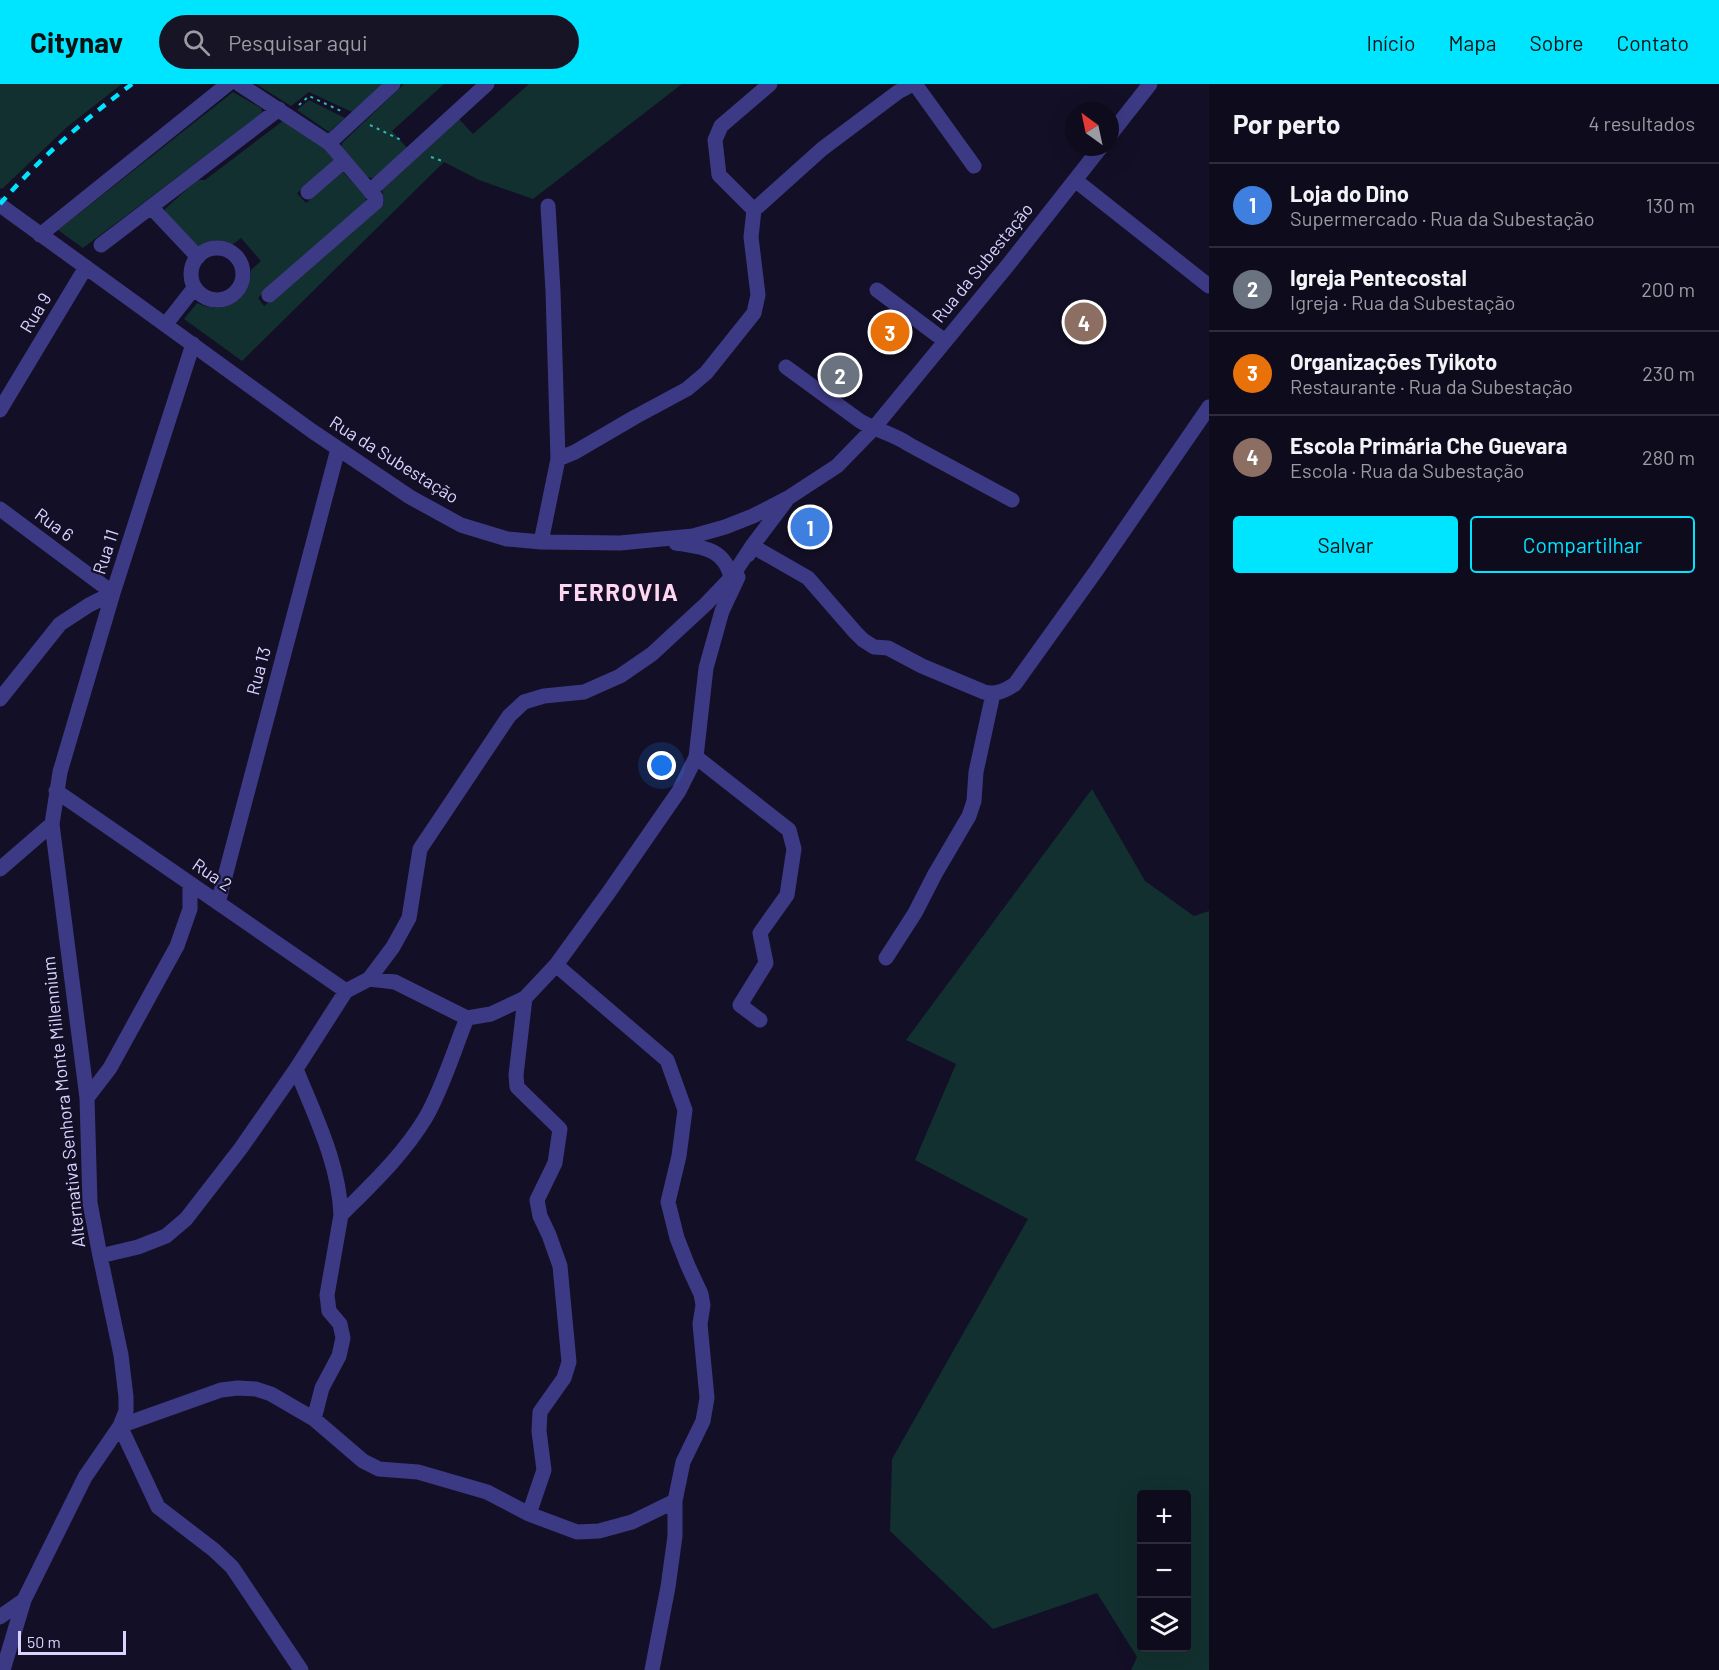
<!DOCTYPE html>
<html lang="pt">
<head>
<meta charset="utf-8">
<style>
  :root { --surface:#0e0b1c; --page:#171425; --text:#f1f3f6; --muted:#9b9ba3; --line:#2e2b3b; --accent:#00e5ff }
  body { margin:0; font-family:Barlow,sans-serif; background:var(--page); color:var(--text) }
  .controls { position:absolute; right:18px; bottom:18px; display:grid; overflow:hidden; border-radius:6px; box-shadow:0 6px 24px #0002 }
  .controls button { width:54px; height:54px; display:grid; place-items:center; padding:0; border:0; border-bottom:2px solid var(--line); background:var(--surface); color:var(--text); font:30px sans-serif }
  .compass { position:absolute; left:1065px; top:18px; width:54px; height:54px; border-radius:50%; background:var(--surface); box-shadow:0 6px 24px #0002; rotate:327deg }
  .scale { position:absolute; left:18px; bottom:15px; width:108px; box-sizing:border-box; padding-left:6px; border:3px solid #d9d4ff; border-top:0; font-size:16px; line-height:21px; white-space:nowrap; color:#d9d4ff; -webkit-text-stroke:4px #130f26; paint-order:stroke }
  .you { position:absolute; left:662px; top:682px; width:21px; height:21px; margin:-15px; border:4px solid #fff; border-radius:50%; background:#1a73e8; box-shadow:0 0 0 9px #1a73e833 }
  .badge { display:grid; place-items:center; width:39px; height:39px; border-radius:50%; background:var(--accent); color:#fff; font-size:20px; font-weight:700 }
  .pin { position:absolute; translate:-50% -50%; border:3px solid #fff; box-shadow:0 2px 6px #0006 }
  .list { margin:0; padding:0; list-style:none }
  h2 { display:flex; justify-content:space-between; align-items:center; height:78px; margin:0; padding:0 24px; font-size:26px }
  h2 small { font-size:20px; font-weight:400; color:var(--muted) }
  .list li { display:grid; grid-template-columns:39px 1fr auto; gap:18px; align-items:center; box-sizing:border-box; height:84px; padding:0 24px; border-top:2px solid var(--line) }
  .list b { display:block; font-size:22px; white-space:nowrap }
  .list p { margin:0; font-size:20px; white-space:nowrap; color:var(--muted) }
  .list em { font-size:20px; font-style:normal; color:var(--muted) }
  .actions { display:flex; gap:12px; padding:18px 24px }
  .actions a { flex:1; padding:14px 0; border:2px solid var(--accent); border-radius:6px; text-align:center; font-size:21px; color:var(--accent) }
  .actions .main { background:var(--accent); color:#111 }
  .icon { flex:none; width:33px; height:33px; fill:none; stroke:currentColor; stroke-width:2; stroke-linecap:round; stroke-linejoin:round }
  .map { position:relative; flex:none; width:1209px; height:1586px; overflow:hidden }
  header { display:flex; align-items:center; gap:36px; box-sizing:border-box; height:84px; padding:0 30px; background:var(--accent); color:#111 }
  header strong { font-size:28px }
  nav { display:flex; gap:33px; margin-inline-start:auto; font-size:21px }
  .search { width:420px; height:54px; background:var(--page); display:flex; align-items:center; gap:15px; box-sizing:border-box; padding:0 21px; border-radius:33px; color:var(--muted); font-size:22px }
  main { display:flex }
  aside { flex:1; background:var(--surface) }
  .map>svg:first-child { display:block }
  .green { fill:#12302f; fill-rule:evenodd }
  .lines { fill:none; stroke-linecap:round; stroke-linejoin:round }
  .path { stroke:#2fb8b0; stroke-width:2; stroke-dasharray:3 4.5; stroke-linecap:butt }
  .minor { stroke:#3d3a85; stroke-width:15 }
  .rail { stroke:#00e5ff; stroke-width:4.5; stroke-dasharray:9 8; stroke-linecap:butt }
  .labels { text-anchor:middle; stroke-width:4.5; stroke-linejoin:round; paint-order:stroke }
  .street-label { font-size:18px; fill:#d9d4ff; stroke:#130f26 }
  .district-label { font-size:24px; font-weight:bold; letter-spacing:1.5px; fill:#ffd6f0; stroke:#130f26 }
</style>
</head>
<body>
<header>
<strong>Citynav</strong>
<div class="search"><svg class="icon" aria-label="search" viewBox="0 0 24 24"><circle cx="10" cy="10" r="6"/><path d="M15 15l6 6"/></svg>Pesquisar aqui</div>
<nav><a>Início</a><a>Mapa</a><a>Sobre</a><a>Contato</a></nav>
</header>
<main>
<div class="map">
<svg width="1209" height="1586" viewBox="0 0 1209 1586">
  <rect width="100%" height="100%" fill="#130f26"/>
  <path class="green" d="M 0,0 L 122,0 L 67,43 L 2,105 L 0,104 Z
    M 256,0 L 383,0 L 352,28 L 309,8 L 291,22 Z
    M 404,0 L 444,0 L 392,47 L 407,64 L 374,94 L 371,94 L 366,92 L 342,63 L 342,59 Z
    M 529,0 L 682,0 L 533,115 L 479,96 L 444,78 L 242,277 L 184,235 L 197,219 C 223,232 252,216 251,186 L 261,177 L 241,154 L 232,161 C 220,155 209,155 198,163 L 165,128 L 165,125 L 197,96 L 205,96 L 284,36 L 322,62 L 335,77 L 297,109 L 306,119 L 343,88 L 366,113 L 366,117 L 258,214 L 264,222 L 384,119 L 384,115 L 382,106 L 459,35 L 473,50 Z
    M 233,8 L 261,24 L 262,27 L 261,30 L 83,164 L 58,146 Z
    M 309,16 L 345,34 L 329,48 L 297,26 Z
    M 1092,705 L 1145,797 L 1194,832 L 1209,827 L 1209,1586 L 1131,1586 L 1137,1573 L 1097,1509 L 993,1545 L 890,1447 L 892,1375 L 1028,1135 L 915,1076 L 956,980 L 906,956 ZM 1142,1410 L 1186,1410 L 1186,1564 L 1142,1564 Z"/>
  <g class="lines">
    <path class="path" d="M 299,21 L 309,12 L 341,27
      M 370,41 L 399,55 L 402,58
      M 431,73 L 445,78"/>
    <path class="minor" d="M 239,0 L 329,59 L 370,107 L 487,0
      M 915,0 L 974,82
      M 1110,51 L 1150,0
      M 329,59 L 393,0
      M 1075,96 L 1209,202
      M 308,108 L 344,77
      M 0,121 L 312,347 L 410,413 L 461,441 L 507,455 L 541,458 L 620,459 L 693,452 L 725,443 L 753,432 L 788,414 L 837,382 L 873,345 L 1008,181 L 1101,63
      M 151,123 L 198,173
      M 754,126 L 719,91 L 715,56 L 721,42 L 770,0
      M 40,151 L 228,0
      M 101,161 L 279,25
      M191 190a26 26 0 1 1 52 0a26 26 0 1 1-52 0Z
      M 877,206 L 945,257
      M 269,211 L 376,118 L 376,114 L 370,107
      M 166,240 L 191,208 L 195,206
      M 786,283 L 860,337 C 877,347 892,349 910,361 L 1012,416
      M 0,326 L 86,183
      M 558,375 L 575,368 L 635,333 L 687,305 L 706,289 L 754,229 L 758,211 L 751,153 L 754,126 L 822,65 L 898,8 L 913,0
      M 0,425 L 113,509 L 89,521 L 60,540 L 0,615
      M 541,458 L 558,375 L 553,207 L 548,122
      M 676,459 C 701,463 725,464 731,494
      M 748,471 L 752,462 L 786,417
      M 696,673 L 789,746 L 794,765 L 787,811 L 760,849 L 766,879 L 740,921 L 760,936
      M 56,707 L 346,907
      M 0,785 L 52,740
      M 218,819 L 338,365
      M 886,874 L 915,829 L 935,790 L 969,732 L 974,717 L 976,688 L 993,610
      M 556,881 L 667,976 L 685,1026 L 679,1072 L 668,1118 L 677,1154 L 688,1182 L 701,1210 L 703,1221 L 700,1240 L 707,1314 L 703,1337 L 683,1378 L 675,1417 L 675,1452 L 668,1503 L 652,1586
      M 369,895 L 393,863 L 409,834 L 420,765 L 509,632 L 524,618 L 544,612 L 584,608 L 620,592 L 652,570 L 706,520 L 731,494 L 752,462 L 808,494 L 855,548 L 863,556 L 874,563 L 888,564 L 922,582 L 984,608 C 996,611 1005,607 1015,600 L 1096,487 L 1209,323
      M 525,914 L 516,991 L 517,1003 L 560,1045 L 555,1079 L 537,1116 L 540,1132 L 549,1151 L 560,1182 L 569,1278 L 564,1294 L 540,1328 L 539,1347 L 544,1386 L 529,1430
      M 296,985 C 315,1032 339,1079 341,1131 L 327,1211 L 329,1227 L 340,1240 L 343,1254 L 339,1272 L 322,1304 L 314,1335
      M 87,1014 L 110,984 L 177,862 L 190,825 L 190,800
      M 341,1131 C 372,1100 404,1070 426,1033 C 443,1003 454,966 467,934
      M 100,1172 L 138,1163 L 166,1152 L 186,1135 L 241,1064 L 296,985 L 346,907 L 369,895 L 395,898 L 467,934 L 491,930 L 525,914 L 556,881 L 609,808 L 679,707 L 696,673 L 706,584 L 722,527 L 738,493
      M 120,1342 L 221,1306 L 238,1304 L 256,1305 L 271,1310 L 314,1335 L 363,1377 L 379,1385 L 418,1388 L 487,1408 L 529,1430 L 577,1448 L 599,1447 L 632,1438 L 675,1417
      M 120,1342 L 158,1423 L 214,1466 L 232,1483 L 301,1586
      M 0,1533 L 24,1516
      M 3,1586 L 24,1516 L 85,1393 L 120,1342 L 126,1327 L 126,1313 L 121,1271 L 100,1172 L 90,1119 L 87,1014 L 52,740 L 60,688 L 113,509 L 193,260"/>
    <path class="rail" d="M 0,120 C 40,74 84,36 132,0"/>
  </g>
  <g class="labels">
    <g class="street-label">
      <text transform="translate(983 179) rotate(-51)" y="6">Rua da Subestação</text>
      <text transform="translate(36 229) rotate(-59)" y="6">Rua 9</text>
      <text transform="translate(394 376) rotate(32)" y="6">Rua da Subestação</text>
      <text transform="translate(54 441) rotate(36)" y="6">Rua 6</text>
      <text transform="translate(106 468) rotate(-72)" y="6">Rua 11</text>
      <text transform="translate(259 587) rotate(-75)" y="6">Rua 13</text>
      <text transform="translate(212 791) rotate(34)" y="6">Rua 2</text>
      <text transform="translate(64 1018) rotate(-96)" y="6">Alternativa Senhora Monte Millennium</text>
    </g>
    <g class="district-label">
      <text x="619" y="517">FERROVIA</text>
    </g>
  </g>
</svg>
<div class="controls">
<button>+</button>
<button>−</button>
<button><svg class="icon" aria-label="layers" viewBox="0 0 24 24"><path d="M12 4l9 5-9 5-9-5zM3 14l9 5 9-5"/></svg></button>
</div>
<svg class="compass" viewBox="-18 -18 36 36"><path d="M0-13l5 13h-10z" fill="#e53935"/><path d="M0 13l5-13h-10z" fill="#9b9ba3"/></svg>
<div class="scale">50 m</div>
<div class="you"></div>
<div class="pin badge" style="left:810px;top:443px;background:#3f7fe0">1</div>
<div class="pin badge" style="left:840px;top:291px;background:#6b7280">2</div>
<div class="pin badge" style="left:890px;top:248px;background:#e8710a">3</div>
<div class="pin badge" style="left:1084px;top:238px;background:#8d6e63">4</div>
</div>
<aside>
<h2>Por perto<small>4 resultados</small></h2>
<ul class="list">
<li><span class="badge" style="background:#3f7fe0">1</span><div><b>Loja do Dino</b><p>Supermercado · Rua da Subestação</p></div><em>130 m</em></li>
<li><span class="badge" style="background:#6b7280">2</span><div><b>Igreja Pentecostal</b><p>Igreja · Rua da Subestação</p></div><em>200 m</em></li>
<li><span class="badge" style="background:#e8710a">3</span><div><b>Organizações Tyikoto</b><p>Restaurante · Rua da Subestação</p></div><em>230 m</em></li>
<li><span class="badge" style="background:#8d6e63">4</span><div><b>Escola Primária Che Guevara</b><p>Escola · Rua da Subestação</p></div><em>280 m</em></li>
</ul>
<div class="actions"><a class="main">Salvar</a><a>Compartilhar</a></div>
</aside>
</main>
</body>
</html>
